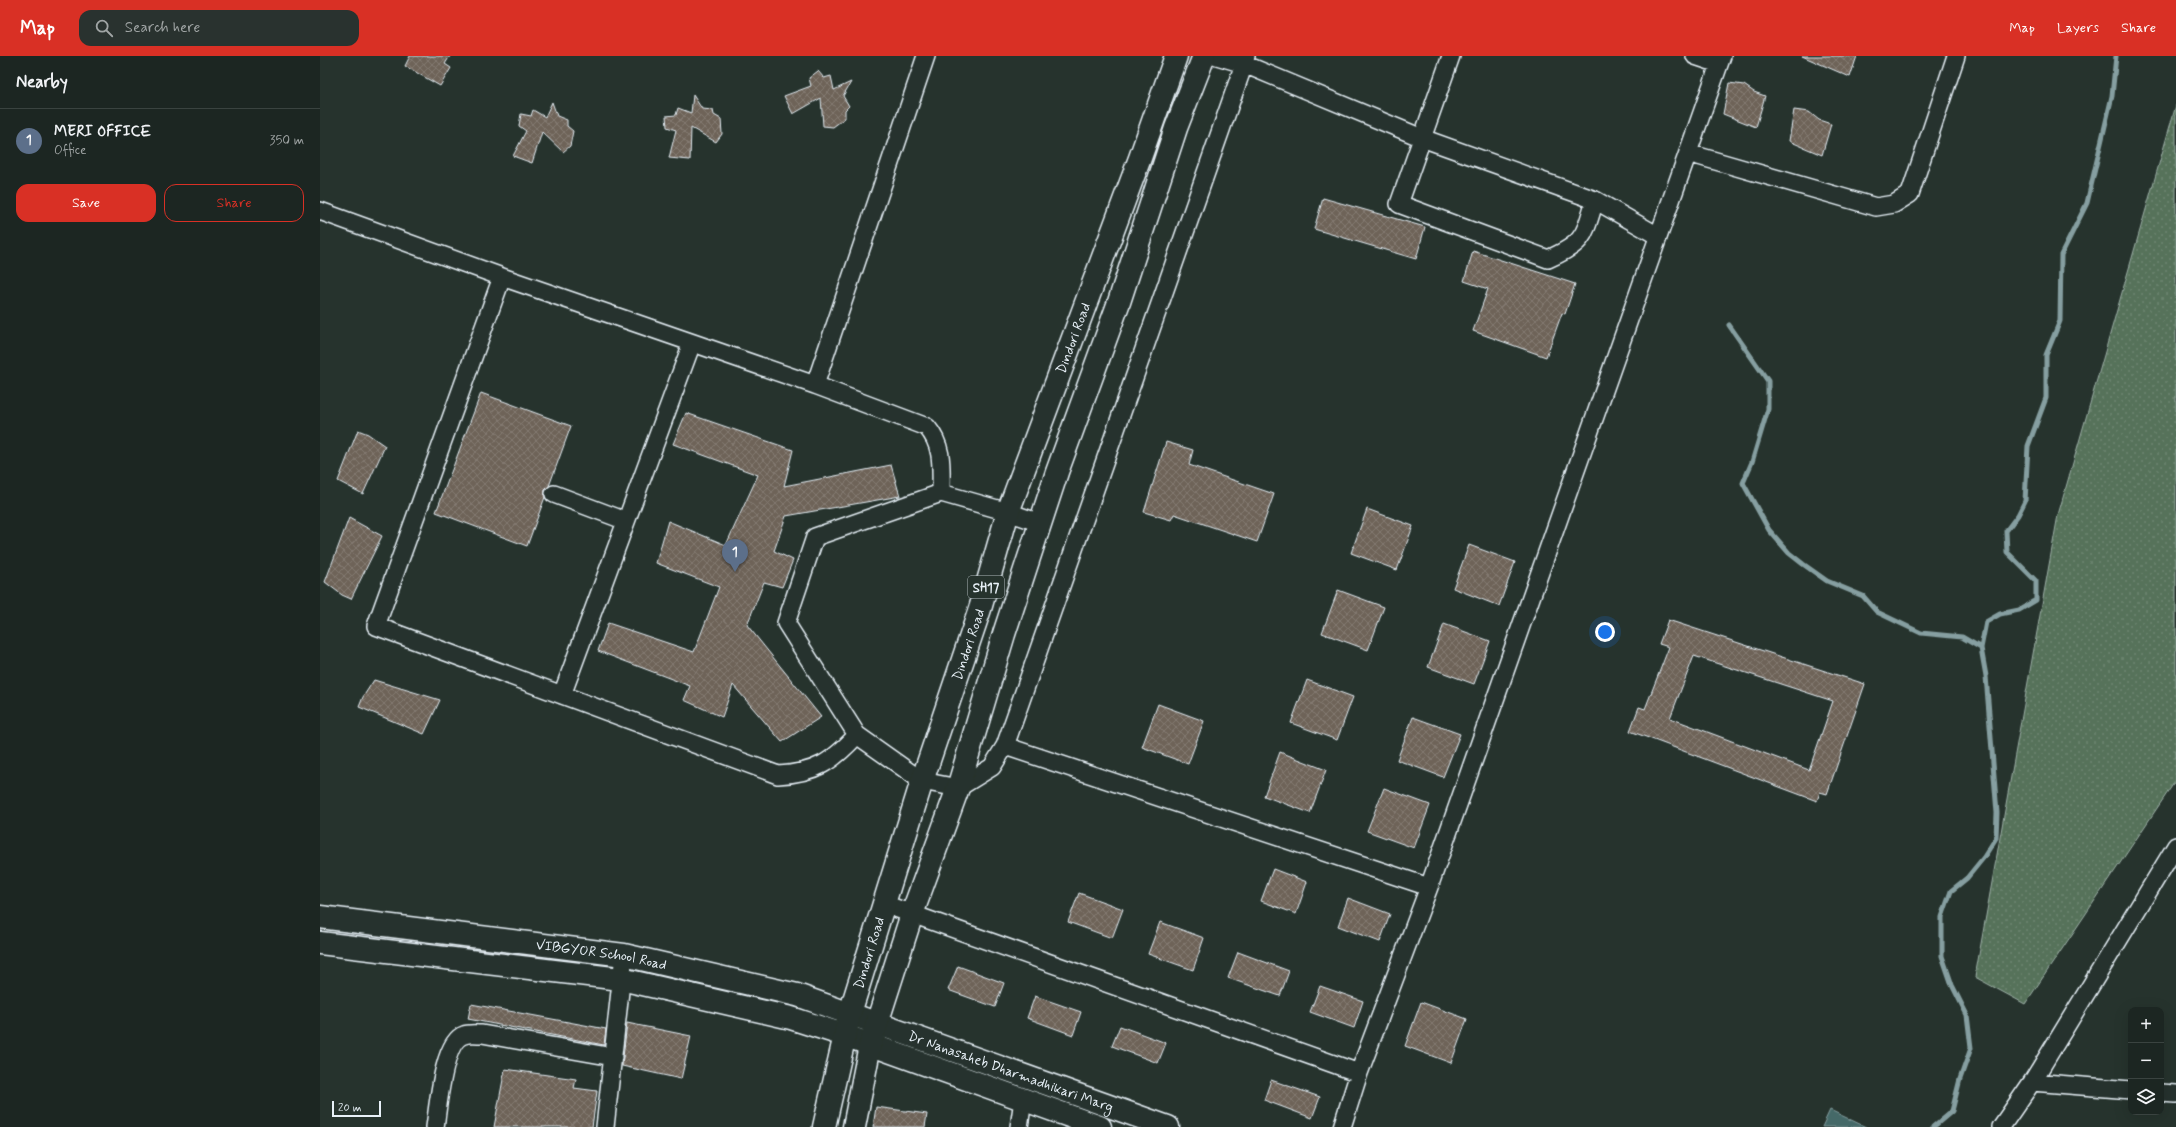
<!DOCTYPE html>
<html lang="en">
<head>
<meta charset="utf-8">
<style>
  :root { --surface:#1c2622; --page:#29322f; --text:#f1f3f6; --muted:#a0a5a5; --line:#3a4340; --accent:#d93025 }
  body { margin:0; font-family:Mynerve,sans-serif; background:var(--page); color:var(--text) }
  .controls { position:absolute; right:12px; bottom:12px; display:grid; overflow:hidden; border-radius:8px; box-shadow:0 4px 16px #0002 }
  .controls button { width:36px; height:36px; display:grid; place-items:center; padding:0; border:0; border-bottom:1px solid var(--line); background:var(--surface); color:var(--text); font:20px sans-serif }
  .scale { position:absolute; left:12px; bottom:10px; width:49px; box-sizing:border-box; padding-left:4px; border:2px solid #e8f1f8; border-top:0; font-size:11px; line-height:14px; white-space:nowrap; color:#e8f1f8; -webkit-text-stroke:3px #26332d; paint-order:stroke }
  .you { position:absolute; left:1285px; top:576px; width:14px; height:14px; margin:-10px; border:3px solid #fff; border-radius:50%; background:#1a73e8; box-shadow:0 0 0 6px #1a73e833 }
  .badge { display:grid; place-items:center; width:26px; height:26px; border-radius:50%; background:var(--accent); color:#fff; font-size:13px; font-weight:700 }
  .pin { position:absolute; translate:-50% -33px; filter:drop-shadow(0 1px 2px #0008) }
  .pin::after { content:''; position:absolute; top:21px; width:14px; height:12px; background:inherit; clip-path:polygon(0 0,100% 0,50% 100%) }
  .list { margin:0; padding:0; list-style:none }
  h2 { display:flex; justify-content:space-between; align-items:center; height:52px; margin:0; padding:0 16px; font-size:17px }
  h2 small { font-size:13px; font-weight:400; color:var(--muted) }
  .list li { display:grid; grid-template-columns:26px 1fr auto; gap:12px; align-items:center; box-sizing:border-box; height:64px; padding:0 16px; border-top:1px solid var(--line) }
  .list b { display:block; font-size:15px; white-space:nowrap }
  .list p { margin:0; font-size:13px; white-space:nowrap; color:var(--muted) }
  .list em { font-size:13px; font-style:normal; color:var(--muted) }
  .actions { display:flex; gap:8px; padding:12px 16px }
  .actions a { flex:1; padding:9px 0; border:1px solid var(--accent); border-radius:12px; text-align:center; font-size:14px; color:var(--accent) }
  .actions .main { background:var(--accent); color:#fff }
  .icon { flex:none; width:22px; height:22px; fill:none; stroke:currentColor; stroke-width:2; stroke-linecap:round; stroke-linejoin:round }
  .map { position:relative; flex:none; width:1856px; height:1071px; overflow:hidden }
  header { display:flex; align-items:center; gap:24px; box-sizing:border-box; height:56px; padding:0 20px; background:var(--accent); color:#fff }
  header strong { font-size:19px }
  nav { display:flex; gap:22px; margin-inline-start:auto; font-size:14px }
  .search { width:280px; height:36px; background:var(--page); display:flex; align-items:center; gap:10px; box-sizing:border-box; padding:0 14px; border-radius:12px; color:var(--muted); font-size:15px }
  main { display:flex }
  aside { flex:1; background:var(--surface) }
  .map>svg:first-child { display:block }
  .park { fill:url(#park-dots); stroke:#9fb2a9 }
  .water { fill:#446967; stroke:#869fa1 }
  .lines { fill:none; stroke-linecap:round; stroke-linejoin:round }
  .stream { stroke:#869fa1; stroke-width:5 }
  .building { fill:url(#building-cross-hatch); stroke:#e8f1f8; fill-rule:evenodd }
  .minor-casing { stroke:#e8f1f8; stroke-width:20 }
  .major-casing { stroke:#e8f1f8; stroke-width:25 }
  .minor { stroke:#26332d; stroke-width:17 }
  .major { stroke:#26332d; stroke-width:22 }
  .labels { text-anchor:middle; stroke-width:4; stroke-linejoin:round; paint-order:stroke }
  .shield { fill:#26332d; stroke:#aeb8bb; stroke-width:1 }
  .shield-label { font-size:13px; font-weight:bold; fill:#e8f1f8 }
  .street-label { font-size:14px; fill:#e8f1f8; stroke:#26332d }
</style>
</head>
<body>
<header>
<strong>Map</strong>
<div class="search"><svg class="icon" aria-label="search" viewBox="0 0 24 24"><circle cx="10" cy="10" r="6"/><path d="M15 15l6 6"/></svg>Search here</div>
<nav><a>Map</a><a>Layers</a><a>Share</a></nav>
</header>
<main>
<aside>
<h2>Nearby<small></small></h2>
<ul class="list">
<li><span class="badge" style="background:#5c6f8a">1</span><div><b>MERI OFFICE</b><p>Office</p></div><em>350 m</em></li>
</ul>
<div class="actions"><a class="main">Save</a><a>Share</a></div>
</aside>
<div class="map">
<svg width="1856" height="1071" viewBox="0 0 1856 1071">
  <defs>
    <pattern id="park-dots" width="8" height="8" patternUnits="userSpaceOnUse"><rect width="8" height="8" fill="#56725a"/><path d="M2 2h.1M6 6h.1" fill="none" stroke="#6e8772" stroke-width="1.8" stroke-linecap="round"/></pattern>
    <pattern id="building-cross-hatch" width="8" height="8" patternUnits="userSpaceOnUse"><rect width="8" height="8" fill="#6e6358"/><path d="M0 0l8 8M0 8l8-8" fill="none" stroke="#837a71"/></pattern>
  </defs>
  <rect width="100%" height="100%" fill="#26332d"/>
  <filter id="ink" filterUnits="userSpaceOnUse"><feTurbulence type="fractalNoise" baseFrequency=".025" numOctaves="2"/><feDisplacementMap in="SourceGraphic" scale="8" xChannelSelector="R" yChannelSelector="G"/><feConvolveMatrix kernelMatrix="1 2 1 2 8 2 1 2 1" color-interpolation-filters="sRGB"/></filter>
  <g filter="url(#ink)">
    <path class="park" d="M 1856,49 L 1856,724 L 1705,948 L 1655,921 L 1738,459 Z"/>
    <path class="water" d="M 1510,1054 L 1546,1071 L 1502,1071 Z"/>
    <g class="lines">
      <path class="stream" d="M 1409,269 L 1448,325 L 1448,353 L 1432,406 L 1423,427 L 1449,474 L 1469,497 L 1483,508 L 1507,525 L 1543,540 L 1557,556 L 1601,577 L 1642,581 L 1661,592 L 1666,620 L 1677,757 L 1676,782 L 1664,801 L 1647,822 L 1631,835 L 1622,861 L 1622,900 L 1632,929 L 1647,959 L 1651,992 L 1640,1023 L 1632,1055 L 1613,1071
        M 1661,592 L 1666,566 L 1680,558 L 1699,554 L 1716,544 L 1716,525 L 1687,496 L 1686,475 L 1698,459 L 1705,445 L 1708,390 L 1726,342 L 1726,299 L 1740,265 L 1741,199 L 1767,147 L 1792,40 L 1796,0"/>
    </g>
    <path class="building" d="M 90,0 L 130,0 L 125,8 L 131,12 L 120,30 L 85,10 Z
      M 1482,0 L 1537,0 L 1530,21 Z
      M 498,15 L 504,22 L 511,20 L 514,34 L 531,26 L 523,40 L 529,50 L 525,54 L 525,62 L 513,71 L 503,70 L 501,42 L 473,58 L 464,40 L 491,30 L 489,22 Z
      M 1409,27 L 1424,29 L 1434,36 L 1445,40 L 1436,71 L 1403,58 Z
      M 373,39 L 382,53 L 393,54 L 394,59 L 401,63 L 402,78 L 396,86 L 371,72 L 370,104 L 349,102 L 356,74 L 347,71 L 346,60 L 356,59 L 358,52 L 371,57 Z
      M 232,46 L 237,60 L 247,64 L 247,70 L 253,75 L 250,90 L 243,96 L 222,76 L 212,107 L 193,100 L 206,75 L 199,70 L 201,58 L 211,60 L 213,54 L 225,61 Z
      M 1474,54 L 1489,56 L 1499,64 L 1511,68 L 1502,99 L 1469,85 Z
      M 1003,142 L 1105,171 L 1096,203 L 994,173 Z
      M 1153,195 L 1255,228 L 1245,258 L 1242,257 L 1226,301 L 1153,275 L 1168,233 L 1144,225 Z
      M 161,337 L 251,370 L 229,430 L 225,434 L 225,441 L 207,490 L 116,456 Z
      M 366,357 L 473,394 L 464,430 L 571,409 L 580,440 L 466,460 L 454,495 L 473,504 L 462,531 L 444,526 L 427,569 L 501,661 L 462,686 L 413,629 L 402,661 L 364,644 L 370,630 L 278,595 L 288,567 L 374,596 L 399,531 L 336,507 L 348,465 L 406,489 L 438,419 L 353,388 Z
      M 38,374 L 48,378 L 65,390 L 43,438 L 18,425 Z
      M 846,386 L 873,394 L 869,409 L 954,438 L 937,486 L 854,458 L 851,464 L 824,456 Z
      M 1047,453 L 1093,470 L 1077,514 L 1031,497 Z
      M 29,462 L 62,480 L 31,543 L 22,539 L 5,526 Z
      M 1149,489 L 1195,506 L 1179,550 L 1133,532 Z
      M 1018,534 L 1064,551 L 1048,594 L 1002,577 Z
      M 1348,564 L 1545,628 L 1507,738 L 1500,736 L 1497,745 L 1310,675 L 1319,651 L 1325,653 L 1349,591 L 1339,588 ZM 1374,600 L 1513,645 L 1489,714 L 1350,662 Z
      M 1124,568 L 1170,585 L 1154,628 L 1108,611 Z
      M 54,624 L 120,644 L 104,678 L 39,651 L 43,641 Z
      M 987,624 L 1033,641 L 1017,684 L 971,667 Z
      M 838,648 L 884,665 L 868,708 L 822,691 Z
      M 1093,661 L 1140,678 L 1123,721 L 1077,704 Z
      M 960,696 L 1006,714 L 990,757 L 944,740 Z
      M 1064,732 L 1110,749 L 1094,792 L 1047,775 Z
      M 953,813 L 987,826 L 976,858 L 941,845 Z
      M 759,837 L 803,853 L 792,882 L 748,866 Z
      M 1028,842 L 1070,858 L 1060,886 L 1018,870 Z
      M 840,866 L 884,882 L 873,914 L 828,898 Z
      M 918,896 L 969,915 L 960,940 L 908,922 Z
      M 638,910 L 684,927 L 675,951 L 628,934 Z
      M 1000,930 L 1043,945 L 1034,972 L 990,956 Z
      M 715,940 L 761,956 L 753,979 L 707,962 Z
      M 1101,946 L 1147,963 L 1131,1007 L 1085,990 Z
      M 151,948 L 286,973 L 284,989 L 148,963 Z
      M 307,967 L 371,980 L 361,1023 L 302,1010 Z
      M 800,970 L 846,987 L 838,1007 L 792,990 Z
      M 185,1013 L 256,1023 L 254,1032 L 277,1035 L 272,1071 L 174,1071 Z
      M 951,1024 L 1000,1041 L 992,1062 L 944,1044 Z
      M 556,1051 L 607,1058 L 605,1071 L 553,1071 Z"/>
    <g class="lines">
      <defs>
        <path id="minor" d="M 606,0 L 495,329 L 607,371 C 624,391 621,412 621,437 L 688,456 L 720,467
          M 926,0 L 924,8 L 1102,82 L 1275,144
          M 1131,0 L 1079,148 L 1228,203 C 1265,187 1264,180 1275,144 L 1338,180
          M 1375,0 L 1399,8
          M 1368,97 L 1556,151 L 1574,148 L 1590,138 L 1636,0
          M 0,155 L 182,221
          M 495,329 L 182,221 L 56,570 L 458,719 C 496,717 512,706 537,679
          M 621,437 L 495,481 L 466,567 L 537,679 L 602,725 L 638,732 L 672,711 L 685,690 L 924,8 L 897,0
          M 234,438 L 306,465
          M 242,639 L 372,287
          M 685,690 L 1109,831
          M 564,848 L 1039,1017
          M 1712,1026 L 1811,1034
          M 1841,1037 L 1856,1038
          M 115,1071 C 118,1052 123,985 144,979 C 149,977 157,978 162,978 L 293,1001
          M 285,1071 L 304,899
          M 699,1071 L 703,1044
          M 1022,1071 L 1039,1017 L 1109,831 L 1402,0
          M 1681,1071 L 1712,1026 L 1856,790"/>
        <g id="major">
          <path id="s1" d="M 0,861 L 304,899 L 477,939 L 848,1071"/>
          <path d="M 0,887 L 301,923 L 471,962 L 524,979 L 780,1071"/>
          <path id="s2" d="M 504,1071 L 530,957 L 602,725 L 660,553 L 688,456 L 820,102 L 856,0"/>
          <path d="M 534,1071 L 550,989 L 592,858 L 638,732 L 684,578 L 737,416 L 799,246 L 856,72 L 884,0"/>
        </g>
      </defs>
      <use href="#minor" class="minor-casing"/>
      <use href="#major" class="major-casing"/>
      <use href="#minor" class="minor"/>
      <use href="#major" class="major"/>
    </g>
  </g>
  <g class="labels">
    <rect class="shield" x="648" y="520" width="36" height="22" rx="3"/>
    <g class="shield-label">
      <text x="666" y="536">SH17</text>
    </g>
    <g class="street-label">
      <text dy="5" stroke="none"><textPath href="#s2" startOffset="828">Dindori Road</textPath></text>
      <text dy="5" stroke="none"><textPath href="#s2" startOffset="504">Dindori Road</textPath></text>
      <text dy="5" stroke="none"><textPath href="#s2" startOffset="180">Dindori Road</textPath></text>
      <text dy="5" stroke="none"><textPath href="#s1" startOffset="284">VIBGYOR School Road</textPath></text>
      <text dy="5" stroke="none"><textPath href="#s1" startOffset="711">Dr Nanasaheb Dharmadhikari Marg</textPath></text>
    </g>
  </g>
</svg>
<div class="controls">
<button>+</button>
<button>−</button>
<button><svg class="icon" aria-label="layers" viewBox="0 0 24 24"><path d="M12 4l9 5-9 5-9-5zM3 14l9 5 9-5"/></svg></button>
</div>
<div class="scale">20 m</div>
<div class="you"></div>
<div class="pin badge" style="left:415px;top:516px;background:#5c6f8a">1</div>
</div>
</main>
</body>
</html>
